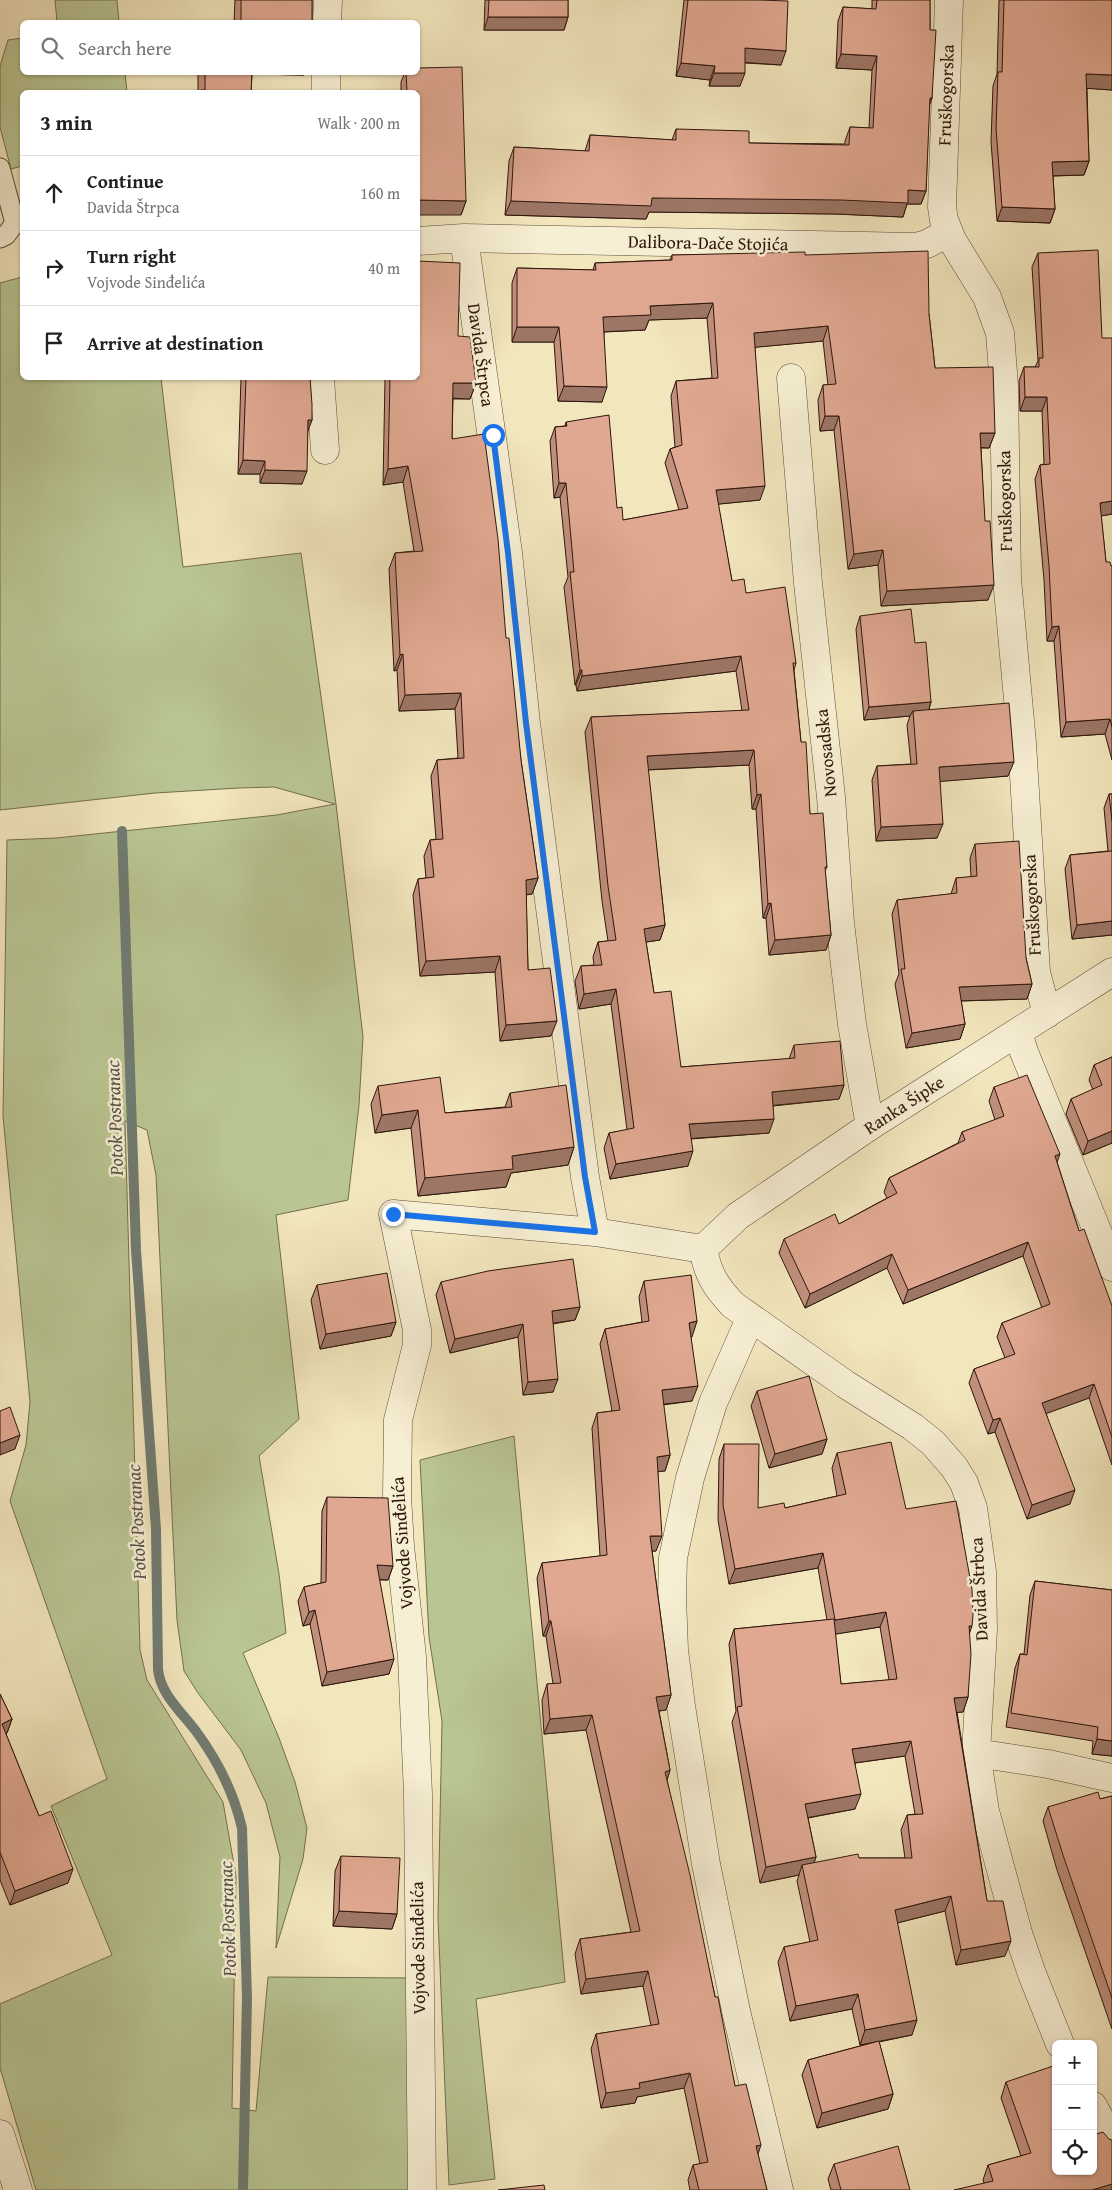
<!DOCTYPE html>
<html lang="en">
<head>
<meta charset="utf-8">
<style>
  :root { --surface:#fff; --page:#f6f6f6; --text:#202124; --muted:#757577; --line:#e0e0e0 }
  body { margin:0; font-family:"Gentium Book Plus",serif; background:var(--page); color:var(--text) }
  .controls { position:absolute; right:15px; bottom:15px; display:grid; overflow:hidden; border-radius:8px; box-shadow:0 1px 4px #0004 }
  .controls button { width:45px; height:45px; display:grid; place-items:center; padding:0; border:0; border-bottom:1px solid var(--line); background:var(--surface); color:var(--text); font:25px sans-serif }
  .stop { position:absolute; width:15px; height:15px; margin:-11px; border:4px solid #1a73e8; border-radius:50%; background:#fff }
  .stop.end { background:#1a73e8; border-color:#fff; box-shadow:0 1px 5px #0008 }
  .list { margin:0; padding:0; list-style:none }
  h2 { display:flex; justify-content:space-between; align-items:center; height:65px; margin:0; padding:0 20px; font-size:21px }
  h2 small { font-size:16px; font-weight:400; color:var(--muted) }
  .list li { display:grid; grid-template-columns:32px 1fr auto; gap:15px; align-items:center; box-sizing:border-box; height:75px; padding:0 20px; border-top:1px solid var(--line) }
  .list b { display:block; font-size:19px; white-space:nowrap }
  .list p { margin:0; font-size:16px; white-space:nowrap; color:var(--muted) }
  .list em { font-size:16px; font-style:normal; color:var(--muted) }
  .icon { flex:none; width:28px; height:28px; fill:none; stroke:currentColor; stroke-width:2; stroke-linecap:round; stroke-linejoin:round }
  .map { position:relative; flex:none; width:1112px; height:2190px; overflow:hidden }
  .search { position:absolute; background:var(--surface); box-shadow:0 1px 4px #0004; left:20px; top:20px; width:400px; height:55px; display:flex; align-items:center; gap:12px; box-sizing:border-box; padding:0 18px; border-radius:8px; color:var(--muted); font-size:19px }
  .panel { position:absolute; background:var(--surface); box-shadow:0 1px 4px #0004; left:20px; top:90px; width:400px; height:290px; border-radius:8px }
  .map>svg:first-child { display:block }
  .green { fill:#b9c592; stroke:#746e4f }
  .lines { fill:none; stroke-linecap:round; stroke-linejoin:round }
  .stream { stroke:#707b72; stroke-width:10 }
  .service-casing { stroke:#5f4a38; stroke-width:21 }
  .minor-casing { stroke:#5f4a38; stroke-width:29 }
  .service { stroke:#f7efd4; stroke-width:19 }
  .minor { stroke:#f7efd4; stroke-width:28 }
  .wall { fill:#c1907d; stroke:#2e160c; fill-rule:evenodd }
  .shaded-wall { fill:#9d7666; stroke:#2e160c }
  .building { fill:#e0a891; stroke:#2e160c }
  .route { stroke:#1a73e8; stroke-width:6 }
  .labels { text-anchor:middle; stroke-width:5; stroke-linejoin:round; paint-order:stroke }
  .street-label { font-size:18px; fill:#2e160c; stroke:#f7efd4 }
  .water-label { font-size:19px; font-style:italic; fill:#545148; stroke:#f7efd4 }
</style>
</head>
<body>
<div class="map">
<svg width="1112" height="2190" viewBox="0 0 1112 2190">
  <rect width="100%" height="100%" fill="#f2e6bd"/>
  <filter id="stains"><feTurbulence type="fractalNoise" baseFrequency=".004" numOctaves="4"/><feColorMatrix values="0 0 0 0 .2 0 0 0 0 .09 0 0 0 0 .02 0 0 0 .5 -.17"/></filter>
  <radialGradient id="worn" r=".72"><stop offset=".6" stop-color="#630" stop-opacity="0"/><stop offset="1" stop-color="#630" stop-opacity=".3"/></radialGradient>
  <path class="green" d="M 55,0 L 117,0 L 119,22 L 57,22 Z
    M 22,38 L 22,72 L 125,73 L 127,92 L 22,92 L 22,166 L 11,169 L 0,127 L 0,66 L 8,40 Z
    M 22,277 L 22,378 L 161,378 L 183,567 L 301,553 L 336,804 L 363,1037 L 359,1105 L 348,1200 L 276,1215 L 299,1419 L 259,1456 L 279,1574 L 286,1633 L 243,1653 L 279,1738 L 295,1782 L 307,1828 L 303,1859 L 276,1948 L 280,1857 L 266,1803 L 241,1750 L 198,1693 L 184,1671 L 177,1620 L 156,1175 L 147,1130 L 125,1121 L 140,1650 L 147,1680 L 223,1802 L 236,1876 L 232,2108 L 256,2111 L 268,1977 L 415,1978 L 417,2190 L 36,2190 L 0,2068 L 0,2004 L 112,1955 L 51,1806 L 107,1779 L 10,1501 L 26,1445 L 30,1402 L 3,1116 L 7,840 L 56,838 L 277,815 L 335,804 L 274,787 L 239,788 L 155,793 L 0,810 L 0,283 Z
    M 514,1436 L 565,1982 L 476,1999 L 495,2179 L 449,2185 L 438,1918 L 442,1721 L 429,1637 L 420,1460 Z"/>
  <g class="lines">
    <path class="stream" d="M 122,831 L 136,1250 L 156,1529 L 158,1669 C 160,1695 184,1714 198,1734 C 219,1763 234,1794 242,1828 L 247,1998 L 243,2190"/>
    <defs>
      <path id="service" d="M 0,168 L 15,223 L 6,235 L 0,238"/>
      <path id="minor" d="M 949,0 L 942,207 L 944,220 L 952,240 L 987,297 L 1000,333 L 1004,386 L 1007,579 L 1022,743 L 1036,972 L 1047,1014
        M 327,22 L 328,0
        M 326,92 L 326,72
        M 464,238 L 915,247 L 927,244 L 949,232
        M 418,241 L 464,238 L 508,553 L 526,723 L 585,1177 L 595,1232
        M 320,378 L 325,450
        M 791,378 L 808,583 L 831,797 L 840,923 L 852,1024 L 870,1126
        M 1018,1032 L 1024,1052 L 1112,1267
        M 703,1249 C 708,1274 715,1286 733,1305 L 845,1384 L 913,1427 L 933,1443 L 954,1467 L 964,1483 L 973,1508 L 982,1572 L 983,1630 L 976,1753 L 985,1811 L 1018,1933 L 1032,1974 L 1060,2044
        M 703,1249 L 738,1216 L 870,1126 L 1112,972
        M 750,1319 L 713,1403 L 690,1478 L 673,1558 L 672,1597 L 674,1650 L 681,1706 L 706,1864 L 736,2011 L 779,2190
        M 976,1753 L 1048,1764 L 1112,1778
        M 1093,2106 L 1112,2141
        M 0,2134 L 18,2190
        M 422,2190 L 418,1794 L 412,1657 L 400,1546 L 397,1496 L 398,1420 L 417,1345 L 417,1330 L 393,1214 L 595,1232 L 703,1249"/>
    </defs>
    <use href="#service" class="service-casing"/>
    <use href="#minor" class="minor-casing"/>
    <use href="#service" class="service"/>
    <use href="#minor" class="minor"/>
  </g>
  <path class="wall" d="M 235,0 L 312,0 L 312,22 L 234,22 Z
    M 485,0 L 568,0 L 568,17 L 564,30 L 484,30 Z
    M 684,0 L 758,0 L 781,65 L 745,63 L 740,86 L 709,86 L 710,80 L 676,76 Z
    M 872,0 L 930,0 L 930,30 L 932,98 L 929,106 L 926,191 L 921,204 L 907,204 L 903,217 L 836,214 L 649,212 L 646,219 L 505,215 L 509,161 L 514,147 L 585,151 L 590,135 L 672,140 L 676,129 L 749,143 L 845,144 L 845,141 L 850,127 L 869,128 L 872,70 L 836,68 L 838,21 L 843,7 L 872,9 Z
    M 999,0 L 1112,0 L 1112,90 L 1087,88 L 1089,161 L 1084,175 L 1053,176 L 1055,209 L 1050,223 L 997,221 L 991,142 L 993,86 L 997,74 Z
    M 198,72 L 305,72 L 304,75 L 252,74 L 251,92 L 198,92 Z
    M 405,72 L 418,72 L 466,201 L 461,215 L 418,92 L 401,92 L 401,82 Z
    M 1038,253 L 1112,514 L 1101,516 L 1106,562 L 1111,566 L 1112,566 L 1112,760 L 1105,734 L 1061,737 L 1054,641 L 1047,641 L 1044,580 L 1035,479 L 1040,465 L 1044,464 L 1042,411 L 1020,411 L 1019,381 L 1024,367 L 1035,367 L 1038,361 L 1032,267 Z
    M 672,255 L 805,255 L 929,314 L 935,368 L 995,433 L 989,448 L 981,448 L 988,600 L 881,606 L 878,565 L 848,569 L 834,430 L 820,431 L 818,400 L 823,385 L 828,385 L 823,341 L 755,347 L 760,500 L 718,504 L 732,581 L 746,593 L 796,663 L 794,670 L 801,742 L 810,814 L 827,867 L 825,871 L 831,935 L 826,950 L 769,955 L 766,918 L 763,918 L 756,809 L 752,809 L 749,765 L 648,770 L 665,925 L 660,940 L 646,942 L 654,993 L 681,1067 L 789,1059 L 794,1045 L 844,1085 L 839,1099 L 773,1106 L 769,1133 L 691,1139 L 688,1166 L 610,1179 L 604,1148 L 609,1133 L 627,1130 L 611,1004 L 579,1009 L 575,981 L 581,966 L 594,965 L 593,957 L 598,942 L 608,941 L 602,901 L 585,732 L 591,717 L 742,711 L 736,671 L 577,691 L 576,685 L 575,685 L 564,587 L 568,577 L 560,497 L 554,498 L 550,441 L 555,427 L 565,426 L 566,422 L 617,508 L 623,520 L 679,510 L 665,463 L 670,449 L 675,447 L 671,396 L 676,381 L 712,378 L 707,318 L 649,320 L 645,330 L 604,332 L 602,402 L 558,401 L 554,342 L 512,342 L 512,283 L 517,268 L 593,270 L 595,263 L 670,260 Z
    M 458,336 L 476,383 L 470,399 L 453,399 L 452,439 L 506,638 L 521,760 L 538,878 L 532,894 L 526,895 L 528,970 L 551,1036 L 500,1041 L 495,972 L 420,976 L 413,895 L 418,879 L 426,878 L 424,856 L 430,840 L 436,839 L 431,776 L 437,760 L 458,758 L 455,709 L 399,711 L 397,670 L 394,671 L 389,569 L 395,553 L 414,551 L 403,482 L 383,485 L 385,378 L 418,378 Z
    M 241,378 L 310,378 L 312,420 L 308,430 L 302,484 L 260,483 L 260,474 L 238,474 Z
    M 860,616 L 915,643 L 931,702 L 929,709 L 1008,776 L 940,781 L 937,838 L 876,841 L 872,780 L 877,766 L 911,764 L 907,725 L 910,716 L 864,720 L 856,629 Z
    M 1109,794 L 1112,794 L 1112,935 L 1072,939 L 1065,869 L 1070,855 L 1108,851 L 1104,808 Z
    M 975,844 L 1026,958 L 1032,984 L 1027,999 L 961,1001 L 965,1024 L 960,1039 L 906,1048 L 895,984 L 899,974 L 892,914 L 897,900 L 951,894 L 956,878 L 971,877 L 970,858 Z
    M 1112,1057 L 1112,1143 L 1083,1155 L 1066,1114 L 1071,1099 L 1093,1090 L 1089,1080 L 1094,1065 Z
    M 378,1086 L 445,1113 L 505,1107 L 510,1093 L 574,1147 L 568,1165 L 511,1173 L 506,1187 L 418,1196 L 411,1128 L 375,1133 L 371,1104 Z
    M 994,1087 L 1057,1162 L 1079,1231 L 1112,1306 L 1112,1465 L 1089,1398 L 1046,1413 L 1070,1504 L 1027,1519 L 995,1432 L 988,1434 L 969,1383 L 974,1369 L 1005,1358 L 997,1337 L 1002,1323 L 1042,1308 L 1023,1256 L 903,1304 L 887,1268 L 805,1308 L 779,1253 L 784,1239 L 839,1224 L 887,1198 L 884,1192 L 889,1178 L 958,1143 L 962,1132 L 995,1120 L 989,1101 Z
    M 644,1281 L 697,1321 L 691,1337 L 692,1401 L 663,1405 L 670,1455 L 665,1471 L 658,1471 L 656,1551 L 652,1551 L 671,1695 L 666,1710 L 659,1711 L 670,1770 L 667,1780 L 735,2086 L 758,2155 L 767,2190 L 690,2190 L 688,2180 L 693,2165 L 700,2164 L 684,2088 L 637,2097 L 635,2103 L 601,2108 L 591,2049 L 596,2034 L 651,2026 L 643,1986 L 581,1994 L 575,1954 L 580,1939 L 631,1932 L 586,1730 L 544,1734 L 542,1700 L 547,1684 L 553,1684 L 546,1636 L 543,1636 L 537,1578 L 542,1563 L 600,1556 L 592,1428 L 597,1413 L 612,1411 L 600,1344 L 605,1329 L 642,1322 L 639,1297 Z
    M 441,1282 L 580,1307 L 575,1320 L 553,1324 L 553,1392 L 523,1395 L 518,1337 L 450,1353 L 436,1295 Z
    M 317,1285 L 396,1322 L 391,1336 L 320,1349 L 311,1300 Z
    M 757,1391 L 827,1439 L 822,1454 L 769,1468 L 751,1406 Z
    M 724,1444 L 758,1508 L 785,1508 L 837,1496 L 832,1468 L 837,1453 L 906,1509 L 969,1634 L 968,1697 L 963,1712 L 957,1712 L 987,1901 L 1005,1956 L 956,1965 L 945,1911 L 897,1923 L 912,2035 L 879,2042 L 893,2094 L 888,2109 L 817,2128 L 802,2075 L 808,2060 L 871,2043 L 860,2045 L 852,2009 L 790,2021 L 778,1962 L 784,1947 L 810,1942 L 797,1881 L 799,1875 L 760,1883 L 732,1722 L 736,1711 L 729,1644 L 734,1629 L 827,1620 L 818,1568 L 729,1584 L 718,1520 L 719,1459 ZM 880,1627 L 889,1680 L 841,1684 L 835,1634 ZM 905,1756 L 915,1814 L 907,1815 L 901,1830 L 905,1858 L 859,1858 L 814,1863 L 816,1857 L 808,1818 L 855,1809 L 855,1763 Z
    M 327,1497 L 393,1566 L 388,1580 L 379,1580 L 389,1674 L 322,1686 L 310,1624 L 303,1626 L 298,1601 L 304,1587 L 321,1583 L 322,1511 Z
    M 1035,1581 L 1112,1590 L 1112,1756 L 1092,1754 L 1093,1741 L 1006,1727 L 1015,1668 L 1020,1654 L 1024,1654 L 1030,1595 Z
    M 0,1694 L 12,1719 L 7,1733 L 6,1734 L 39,1816 L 68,1883 L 10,1905 L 0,1880 Z
    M 1112,1796 L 1112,2029 L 1057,1870 L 1043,1821 L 1048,1807 L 1100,1799 Z
    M 341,1856 L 397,1914 L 392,1929 L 333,1926 L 335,1871 Z
    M 1006,2082 L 1056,2171 L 1109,2139 L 1112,2190 L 984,2183 L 983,2180 L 988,2165 L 1021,2156 L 1001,2098 Z
    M 834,2164 L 910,2190 L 831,2190 L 828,2179 Z"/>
  <path class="shaded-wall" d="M 488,17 L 568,17 L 564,30 L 484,30 Z
    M 745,48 L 786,51 L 781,65 L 740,62 Z
    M 841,54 L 877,56 L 872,70 L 836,68 Z
    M 681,63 L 715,66 L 710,80 L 676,76 Z
    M 246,72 L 305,72 L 304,75 L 246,74 Z
    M 714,73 L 745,73 L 740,86 L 709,86 Z
    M 1086,74 L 1112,75 L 1112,90 L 1081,88 Z
    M 930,98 L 932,98 L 927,112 Z
    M 1089,161 L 1084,175 L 1047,176 L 1052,162 Z
    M 908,190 L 926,191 L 921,204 L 907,204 L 903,217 L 836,214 L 649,212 L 646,219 L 505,215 L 511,201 L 652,198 Z
    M 418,200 L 466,201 L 461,215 L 418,215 Z
    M 1002,207 L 1055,209 L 1050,223 L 997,221 Z
    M 713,303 L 707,318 L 649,320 L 645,330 L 598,332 L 603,317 L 650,306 Z
    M 828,326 L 823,341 L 748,348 L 754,333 Z
    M 517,327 L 559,327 L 554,342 L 512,342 Z
    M 453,383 L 476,383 L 470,399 L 448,398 Z
    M 564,386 L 607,387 L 602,402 L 558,401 Z
    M 1025,397 L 1047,397 L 1042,411 L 1020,411 Z
    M 825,416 L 839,416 L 834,430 L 820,431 Z
    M 308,420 L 312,420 L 307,433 Z
    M 980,433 L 995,433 L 989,448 L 975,447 Z
    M 243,460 L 265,461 L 260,474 L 238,474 Z
    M 408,466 L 403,482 L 383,485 L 388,469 Z
    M 265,470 L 307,471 L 302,484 L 260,483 Z
    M 559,483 L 566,483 L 560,497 L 554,498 Z
    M 765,486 L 760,500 L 710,505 L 716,490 Z
    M 1112,501 L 1112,514 L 1094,517 L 1100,503 Z
    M 883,550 L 878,565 L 848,569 L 854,554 Z
    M 994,585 L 988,600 L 881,606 L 887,591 Z
    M 1059,626 L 1054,641 L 1047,641 L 1052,627 Z
    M 403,654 L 397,670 L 394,671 L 400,655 Z
    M 741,656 L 736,671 L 577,691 L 582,676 Z
    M 580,670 L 582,670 L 576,685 L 575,685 Z
    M 461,693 L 455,709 L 399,711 L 405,695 Z
    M 931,702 L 927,715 L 913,711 L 910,716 L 864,720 L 869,707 Z
    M 1110,719 L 1105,734 L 1061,737 L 1066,722 Z
    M 754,750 L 749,765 L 641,770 L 647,756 Z
    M 1014,762 L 1008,776 L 934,782 L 939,767 Z
    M 761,794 L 756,809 L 752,809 L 757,795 Z
    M 943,824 L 937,838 L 876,841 L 881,827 Z
    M 538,878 L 532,894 L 520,895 L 526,880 Z
    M 771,903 L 766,918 L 763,918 L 768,904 Z
    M 1112,921 L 1112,935 L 1072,939 L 1077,925 Z
    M 665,925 L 660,940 L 639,943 L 644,929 Z
    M 831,935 L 826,950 L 769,955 L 775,940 Z
    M 500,956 L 495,972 L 420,976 L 426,961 Z
    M 1032,984 L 1027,999 L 954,1001 L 959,987 Z
    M 616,989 L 611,1004 L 579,1009 L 584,994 Z
    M 557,1021 L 551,1036 L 500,1041 L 506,1025 Z
    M 965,1024 L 960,1039 L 906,1048 L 912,1033 Z
    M 844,1085 L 839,1099 L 767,1106 L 772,1092 Z
    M 418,1110 L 411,1128 L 375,1133 L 382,1115 Z
    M 774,1119 L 769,1133 L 684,1139 L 689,1124 Z
    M 1112,1131 L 1112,1143 L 1083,1155 L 1088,1141 Z
    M 574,1147 L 568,1165 L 511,1173 L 506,1187 L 418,1196 L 425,1178 L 512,1156 Z
    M 693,1151 L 688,1166 L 610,1179 L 616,1164 Z
    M 1060,1154 L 1055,1168 L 1055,1156 Z
    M 1028,1242 L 1023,1256 L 903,1304 L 908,1290 Z
    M 892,1254 L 887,1268 L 805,1308 L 810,1294 Z
    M 580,1307 L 575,1320 L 547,1324 L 552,1311 Z
    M 697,1321 L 692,1337 L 684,1338 L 689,1323 Z
    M 396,1322 L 391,1336 L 320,1349 L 326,1334 Z
    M 523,1324 L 518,1337 L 450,1353 L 455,1339 Z
    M 558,1379 L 553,1392 L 523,1395 L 528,1382 Z
    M 1094,1384 L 1089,1398 L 1037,1417 L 1042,1403 Z
    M 698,1386 L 692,1401 L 656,1405 L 662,1390 Z
    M 1000,1418 L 995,1432 L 988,1434 L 993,1420 Z
    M 20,1435 L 15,1449 L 0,1455 L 0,1443 Z
    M 827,1439 L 822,1454 L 769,1468 L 775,1454 Z
    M 670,1455 L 665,1471 L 651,1472 L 657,1457 Z
    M 1075,1490 L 1070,1504 L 1027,1519 L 1032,1505 Z
    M 650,1536 L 662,1536 L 656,1551 L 644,1551 Z
    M 823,1553 L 818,1568 L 729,1584 L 735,1569 Z
    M 377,1565 L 393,1566 L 388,1580 L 372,1579 Z
    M 315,1610 L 310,1624 L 303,1626 L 309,1612 Z
    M 886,1612 L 880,1627 L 830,1635 L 835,1620 Z
    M 549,1621 L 551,1621 L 546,1636 L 543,1636 Z
    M 969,1626 L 972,1626 L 967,1641 Z
    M 394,1659 L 389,1674 L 322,1686 L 327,1672 Z
    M 671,1695 L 666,1710 L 650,1712 L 656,1697 Z
    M 968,1697 L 963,1712 L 949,1713 L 954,1698 Z
    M 592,1715 L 586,1730 L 544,1734 L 550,1719 Z
    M 12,1719 L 7,1733 L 0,1737 L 2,1724 Z
    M 1097,1739 L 1112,1741 L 1112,1756 L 1092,1754 Z
    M 911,1741 L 905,1756 L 847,1764 L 852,1749 Z
    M 670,1770 L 665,1786 L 665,1772 Z
    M 861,1794 L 855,1809 L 800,1819 L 805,1804 Z
    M 816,1857 L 810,1873 L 802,1865 L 799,1875 L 760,1883 L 766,1867 Z
    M 73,1869 L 68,1883 L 10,1905 L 15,1891 Z
    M 951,1896 L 945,1911 L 889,1925 L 895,1910 Z
    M 339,1911 L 397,1914 L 392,1929 L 333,1926 Z
    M 1011,1941 L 1005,1956 L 956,1965 L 961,1950 Z
    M 648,1971 L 643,1986 L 581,1994 L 586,1979 Z
    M 858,1994 L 852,2009 L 790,2021 L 796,2006 Z
    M 917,2020 L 912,2035 L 860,2045 L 865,2030 Z
    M 690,2073 L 684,2088 L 637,2097 L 635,2103 L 601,2108 L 606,2093 L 639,2083 Z
    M 893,2094 L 888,2109 L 817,2128 L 822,2113 Z
    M 761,2145 L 756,2160 L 756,2146 Z
    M 1112,2184 L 1112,2190 L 1092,2190 Z"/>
  <path class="building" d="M 241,0 L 312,0 L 312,22 L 241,22 Z
    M 489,0 L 568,0 L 568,17 L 488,17 Z
    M 688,0 L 758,0 L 788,1 L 786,51 L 745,48 L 745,73 L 714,73 L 715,66 L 681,63 Z
    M 877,0 L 930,0 L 930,30 L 936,30 L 932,98 L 930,98 L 926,191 L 908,190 L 908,203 L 841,200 L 652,198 L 651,206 L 511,201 L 514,147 L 589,151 L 590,135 L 676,140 L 676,129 L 749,131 L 749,143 L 849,145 L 850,127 L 873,128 L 877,56 L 841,54 L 843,7 L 876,9 Z
    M 1004,0 L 1112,0 L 1112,75 L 1086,74 L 1089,161 L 1052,162 L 1055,209 L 1002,207 L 996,128 L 998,72 L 1002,72 Z
    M 462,67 L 466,201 L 418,200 L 418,92 L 407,92 L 406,72 L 418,72 L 418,68 Z
    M 205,72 L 252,72 L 251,92 L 201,92 L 201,90 L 205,90 Z
    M 1098,250 L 1102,338 L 1112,338 L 1112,501 L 1100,503 L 1106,562 L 1110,562 L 1111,566 L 1112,566 L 1112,727 L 1110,719 L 1066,722 L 1059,626 L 1052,627 L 1049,566 L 1040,465 L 1050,464 L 1047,397 L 1025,397 L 1024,367 L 1039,367 L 1039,358 L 1043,358 L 1038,253 Z
    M 928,251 L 929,314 L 935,368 L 993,367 L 995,433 L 980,433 L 985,521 L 990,521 L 994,585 L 887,591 L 883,550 L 854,554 L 839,416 L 825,416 L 823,385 L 836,384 L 828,326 L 754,333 L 765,486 L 716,490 L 732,581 L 744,579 L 746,593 L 785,587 L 796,663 L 793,663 L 801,742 L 806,742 L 810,814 L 823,813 L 827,867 L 825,867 L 831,935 L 775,940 L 771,903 L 768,904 L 761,794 L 757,795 L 754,750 L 647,756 L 665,925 L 644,929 L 654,993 L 671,991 L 681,1067 L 795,1058 L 794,1045 L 840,1041 L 844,1085 L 772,1092 L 774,1119 L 689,1124 L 693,1151 L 616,1164 L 609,1133 L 634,1128 L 616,989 L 584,994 L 581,966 L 602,965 L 598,942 L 616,940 L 608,886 L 591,717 L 749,710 L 741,656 L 582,676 L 582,670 L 580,670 L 570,572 L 574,572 L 566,483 L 559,483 L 555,427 L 567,426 L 566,422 L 609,415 L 617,508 L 622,507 L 623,520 L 688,508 L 670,449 L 682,445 L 676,381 L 718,378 L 713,303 L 650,306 L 651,315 L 603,317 L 607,387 L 564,386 L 559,327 L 517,327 L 517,268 L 596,270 L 595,263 L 672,260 L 672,255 L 805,252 L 805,255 Z
    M 418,261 L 460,263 L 458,336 L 470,337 L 476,383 L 453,383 L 452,439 L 484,434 L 498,539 L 506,638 L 509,638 L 521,760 L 538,878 L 526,880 L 528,970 L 550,968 L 557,1021 L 506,1025 L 500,956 L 426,961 L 418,879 L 434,877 L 430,840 L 443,839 L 437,760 L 464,758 L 461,693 L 405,695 L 403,654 L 400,655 L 395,553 L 423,551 L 408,466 L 388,469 L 390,378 L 418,378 Z
    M 246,378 L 310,378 L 312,404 L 312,420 L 308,420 L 307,471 L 265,470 L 265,461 L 243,460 Z
    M 911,609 L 915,643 L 926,642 L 931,702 L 869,707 L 860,616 Z
    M 1009,703 L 1014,762 L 939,767 L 943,824 L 881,827 L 877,766 L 917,764 L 913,711 Z
    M 1109,794 L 1112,794 L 1112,821 Z
    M 1019,841 L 1026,958 L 1032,984 L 959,987 L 965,1024 L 912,1033 L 901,969 L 905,969 L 897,900 L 957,893 L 956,878 L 977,876 L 975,844 Z
    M 1112,851 L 1112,921 L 1077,925 L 1070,855 Z
    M 1112,1057 L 1112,1131 L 1088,1141 L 1071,1099 L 1102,1085 L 1094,1065 Z
    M 1027,1075 L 1060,1154 L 1055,1156 L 1079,1231 L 1084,1229 L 1112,1306 L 1112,1437 L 1094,1384 L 1042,1403 L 1075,1490 L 1032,1505 L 1000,1418 L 993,1420 L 974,1369 L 1015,1354 L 1002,1323 L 1050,1304 L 1028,1242 L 908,1290 L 892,1254 L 810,1294 L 784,1239 L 835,1214 L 839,1224 L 897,1193 L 889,1178 L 965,1140 L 962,1132 L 1004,1116 L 994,1087 Z
    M 440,1077 L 445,1113 L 512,1107 L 510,1093 L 566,1085 L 574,1147 L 512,1156 L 513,1169 L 425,1178 L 418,1110 L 382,1115 L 378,1086 Z
    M 573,1259 L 580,1307 L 552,1311 L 558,1379 L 528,1382 L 523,1324 L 455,1339 L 441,1282 L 488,1271 Z
    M 387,1273 L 396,1322 L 326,1334 L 317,1285 Z
    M 691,1275 L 697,1321 L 689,1323 L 698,1386 L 662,1390 L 670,1455 L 657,1457 L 662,1536 L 650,1536 L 671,1695 L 656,1697 L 670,1770 L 665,1772 L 690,1875 L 715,1997 L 718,1997 L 735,2086 L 746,2084 L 761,2145 L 756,2146 L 767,2190 L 699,2190 L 693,2165 L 708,2162 L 690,2073 L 639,2083 L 640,2088 L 606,2093 L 596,2034 L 659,2024 L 648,1971 L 586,1979 L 580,1939 L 640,1931 L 592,1715 L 550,1719 L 547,1684 L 561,1683 L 551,1621 L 549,1621 L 542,1563 L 607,1555 L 597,1413 L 620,1410 L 605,1329 L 649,1321 L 644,1281 Z
    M 809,1376 L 827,1439 L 775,1454 L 757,1391 Z
    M 10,1407 L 20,1435 L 0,1443 L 0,1411 Z
    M 891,1442 L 906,1509 L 956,1501 L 972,1589 L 973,1615 L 972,1626 L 969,1626 L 971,1654 L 968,1697 L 954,1698 L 987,1901 L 1003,1901 L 1011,1941 L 961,1950 L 951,1896 L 895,1910 L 917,2020 L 865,2030 L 858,1994 L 796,2006 L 784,1947 L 818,1940 L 802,1865 L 858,1854 L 859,1858 L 912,1858 L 907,1815 L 923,1814 L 911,1741 L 852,1749 L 861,1794 L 805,1804 L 816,1857 L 766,1867 L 737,1707 L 742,1706 L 734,1629 L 834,1619 L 841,1684 L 897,1679 L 886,1612 L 835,1620 L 823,1553 L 735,1569 L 723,1505 L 724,1444 L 759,1444 L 758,1508 L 784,1503 L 785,1508 L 846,1494 L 837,1453 Z
    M 327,1497 L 388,1498 L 393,1566 L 377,1565 L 394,1659 L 327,1672 L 315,1610 L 309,1612 L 304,1587 L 326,1582 Z
    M 1035,1581 L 1112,1590 L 1112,1741 L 1097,1739 L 1098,1727 L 1011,1713 L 1020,1654 L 1027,1655 Z
    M 0,1694 L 12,1719 L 2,1724 L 39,1816 L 51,1811 L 73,1869 L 15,1891 L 0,1852 Z
    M 1098,1792 L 1100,1799 L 1112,1796 L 1112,1998 L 1063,1855 L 1048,1807 Z
    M 341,1856 L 400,1858 L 397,1914 L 339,1911 Z
    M 879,2041 L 893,2094 L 822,2113 L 808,2060 Z
    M 1056,2065 L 1056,2171 L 1093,2171 L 1093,2135 L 1103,2132 L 1109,2139 L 1112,2140 L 1112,2184 L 1092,2190 L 954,2190 L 993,2181 L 988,2165 L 1031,2153 L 1006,2082 Z
    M 898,2146 L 910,2190 L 841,2190 L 834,2164 Z
    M 544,2185 L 545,2190 L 498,2190 Z"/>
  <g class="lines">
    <path class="route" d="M 393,1214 L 595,1232 L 585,1177 L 526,723 L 508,553 L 493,435"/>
  </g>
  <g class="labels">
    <g class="street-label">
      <text transform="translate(946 95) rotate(-88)" y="6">Fruškogorska</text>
      <text transform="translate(708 243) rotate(1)" y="6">Dalibora-Dače Stojića</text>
      <text transform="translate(481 355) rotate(82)" y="6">Davida Štrpca</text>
      <text transform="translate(1005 501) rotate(-91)" y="6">Fruškogorska</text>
      <text transform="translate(826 753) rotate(-96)" y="6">Novosadska</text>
      <text transform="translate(1032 905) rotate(-93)" y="6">Fruškogorska</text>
      <text transform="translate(904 1105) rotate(-33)" y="6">Ranka Šipke</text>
      <text transform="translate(402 1543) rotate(-94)" y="6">Vojvode Sinđelića</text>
      <text transform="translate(979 1589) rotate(-93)" y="6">Davida Štrbca</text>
      <text transform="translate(418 1948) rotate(-91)" y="6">Vojvode Sinđelića</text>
    </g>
    <g class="water-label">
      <text transform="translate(114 1118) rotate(-92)" y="7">Potok Postranac</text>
      <text transform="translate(136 1522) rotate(-93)" y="7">Potok Postranac</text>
      <text transform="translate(227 1919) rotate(-92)" y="7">Potok Postranac</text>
    </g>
  </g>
  <rect width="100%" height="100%" filter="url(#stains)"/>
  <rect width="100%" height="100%" fill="url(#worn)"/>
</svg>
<div class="controls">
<button>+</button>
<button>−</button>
<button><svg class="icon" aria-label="locate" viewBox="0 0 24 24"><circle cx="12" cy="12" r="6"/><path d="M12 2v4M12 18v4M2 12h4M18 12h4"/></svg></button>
</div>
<div class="stop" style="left:493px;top:435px"></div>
<div class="stop end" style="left:393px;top:1214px"></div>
<div class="search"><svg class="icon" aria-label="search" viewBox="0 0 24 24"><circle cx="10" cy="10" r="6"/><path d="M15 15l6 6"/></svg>Search here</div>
<section class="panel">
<h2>3 min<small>Walk · 200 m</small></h2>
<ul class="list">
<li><svg class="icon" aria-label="ahead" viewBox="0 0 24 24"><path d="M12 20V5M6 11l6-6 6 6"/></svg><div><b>Continue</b><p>Davida Štrpca</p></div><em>160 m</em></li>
<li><svg class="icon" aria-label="right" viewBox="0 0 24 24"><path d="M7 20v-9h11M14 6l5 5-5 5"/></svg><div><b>Turn right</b><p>Vojvode Sinđelića</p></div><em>40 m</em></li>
<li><svg class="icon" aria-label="arrive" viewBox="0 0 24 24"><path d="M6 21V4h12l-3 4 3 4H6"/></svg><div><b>Arrive at destination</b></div></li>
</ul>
</section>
</div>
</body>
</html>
